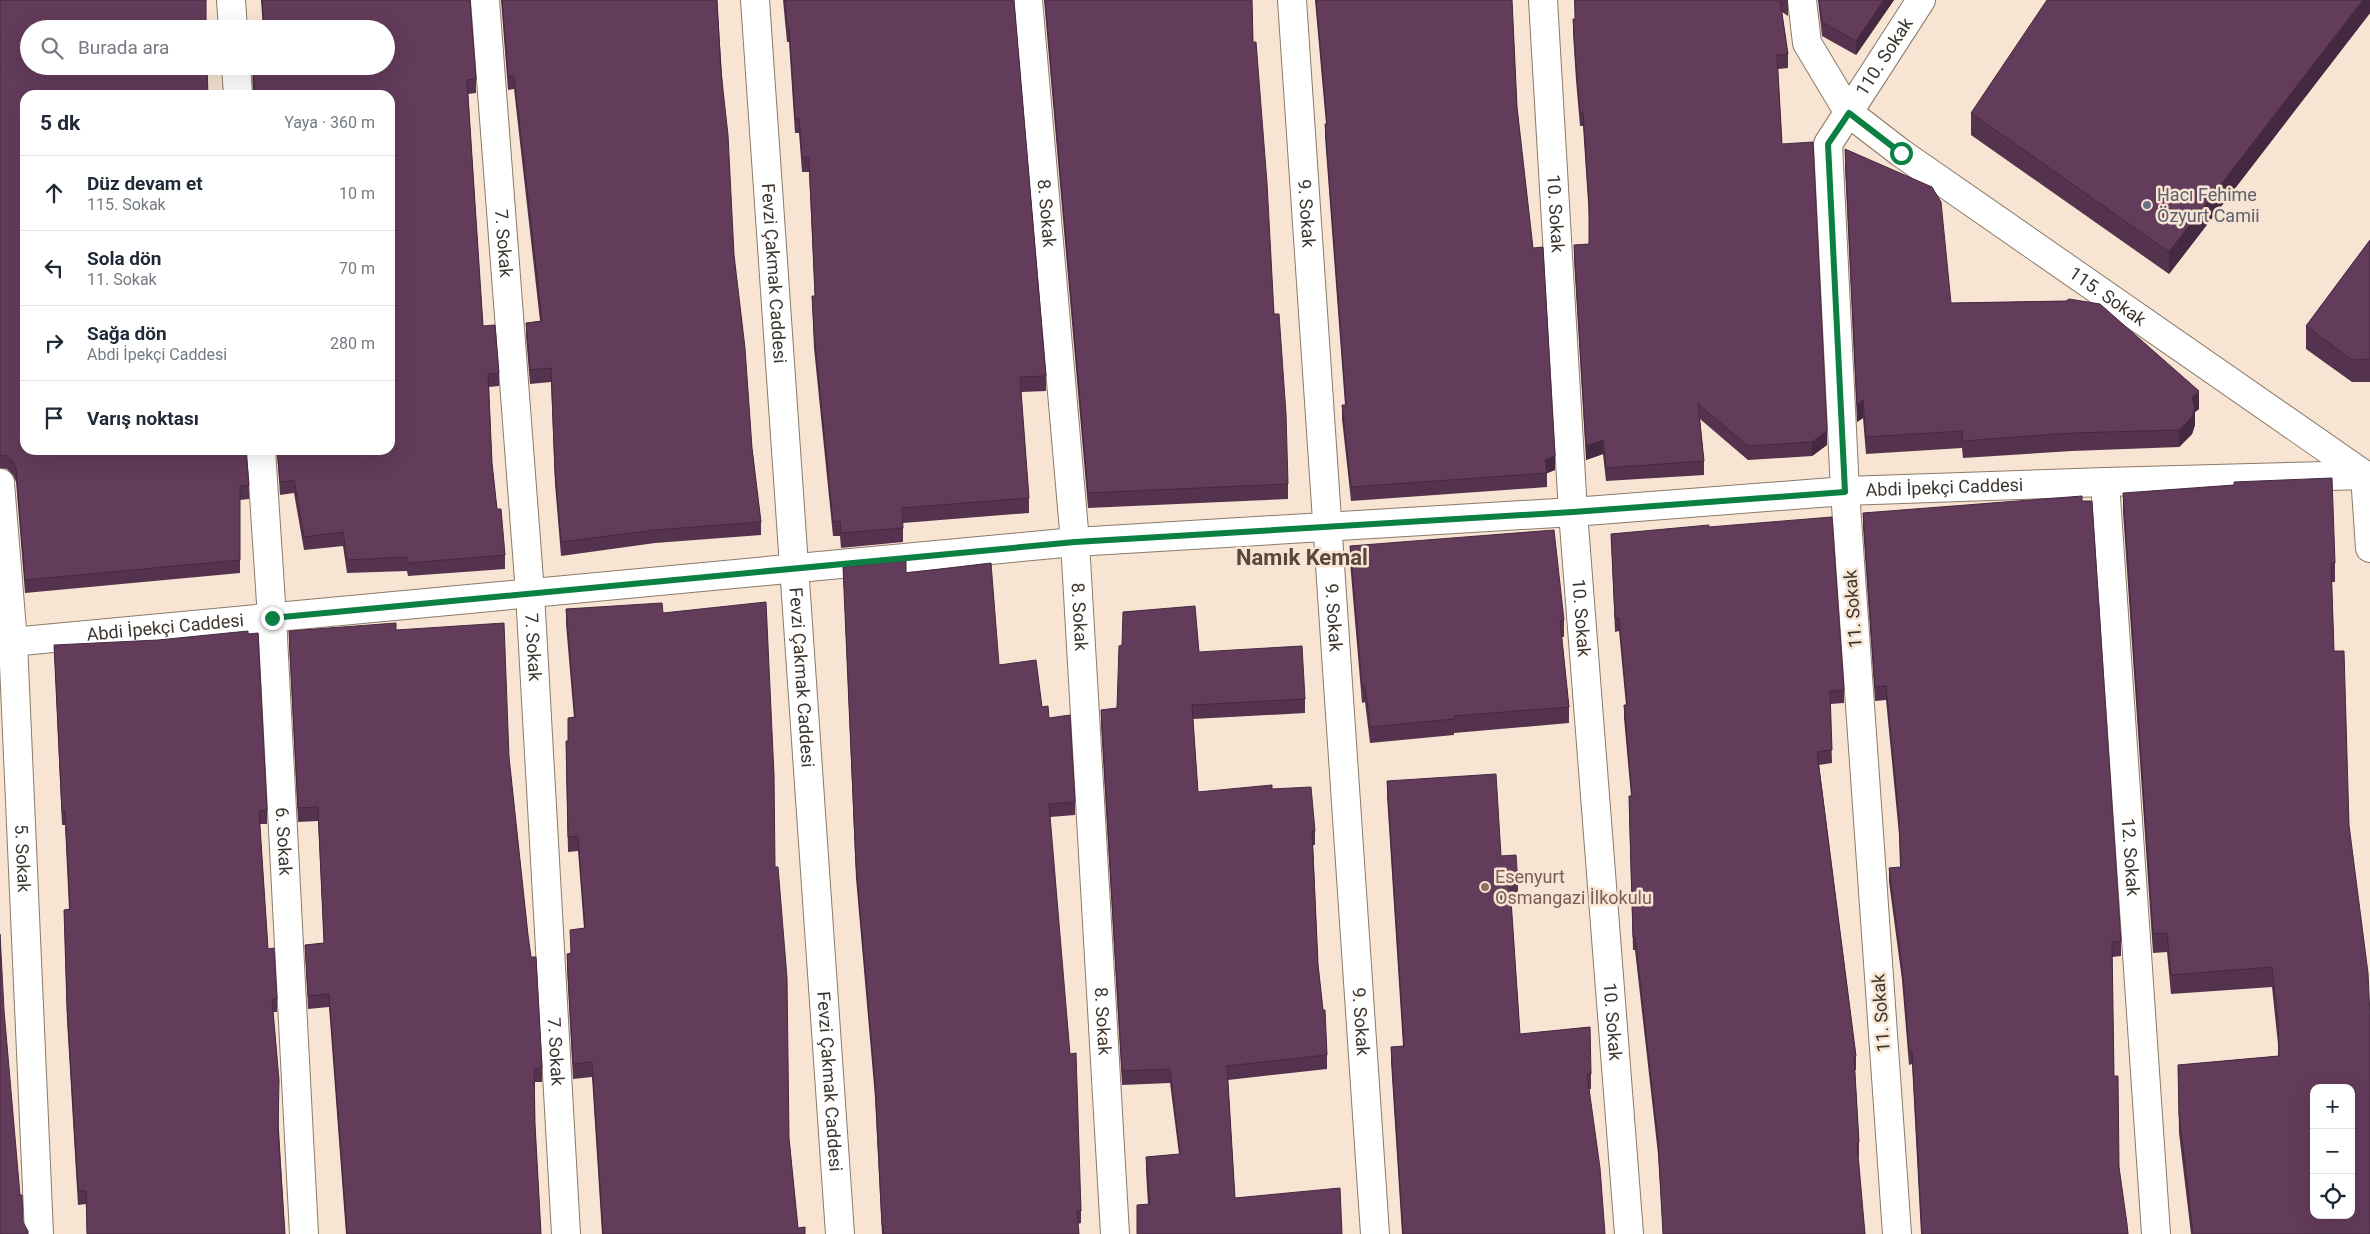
<!DOCTYPE html>
<html lang="tr">
<head>
<meta charset="utf-8">
<style>
  :root { --surface:#fff; --page:#f2f2f3; --text:#1f2937; --muted:#747a83; --line:#e0e1e3 }
  body { margin:0; font-family:Roboto,sans-serif; background:var(--page); color:var(--text) }
  .controls { position:absolute; right:15px; bottom:15px; display:grid; overflow:hidden; border-radius:10px; box-shadow:0 5px 20px #0002 }
  .controls button { width:45px; height:45px; display:grid; place-items:center; padding:0; border:0; border-bottom:1px solid var(--line); background:var(--surface); color:var(--text); font:25px sans-serif }
  .stop { position:absolute; width:15px; height:15px; margin:-11px; border:4px solid #0b8043; border-radius:50%; background:#fff }
  .stop.end { background:#0b8043; border-color:#fff; box-shadow:0 1px 5px #0008 }
  .list { margin:0; padding:0; list-style:none }
  h2 { display:flex; justify-content:space-between; align-items:center; height:65px; margin:0; padding:0 20px; font-size:21px }
  h2 small { font-size:16px; font-weight:400; color:var(--muted) }
  .list li { display:grid; grid-template-columns:32px 1fr auto; gap:15px; align-items:center; box-sizing:border-box; height:75px; padding:0 20px; border-top:1px solid var(--line) }
  .list b { display:block; font-size:19px; white-space:nowrap }
  .list p { margin:0; font-size:16px; white-space:nowrap; color:var(--muted) }
  .list em { font-size:16px; font-style:normal; color:var(--muted) }
  .icon { flex:none; width:28px; height:28px; fill:none; stroke:currentColor; stroke-width:2; stroke-linecap:round; stroke-linejoin:round }
  .map { position:relative; flex:none; width:2370px; height:1234px; overflow:hidden }
  .search { position:absolute; background:var(--surface); box-shadow:0 5px 20px #0002; left:20px; top:20px; width:375px; height:55px; display:flex; align-items:center; gap:12px; box-sizing:border-box; padding:0 18px; border-radius:28px; color:var(--muted); font-size:19px }
  .panel { position:absolute; background:var(--surface); box-shadow:0 5px 20px #0002; left:20px; top:90px; width:375px; height:365px; border-radius:15px }
  .map>svg:first-child { display:block }
  .lines { fill:none; stroke-linecap:round; stroke-linejoin:round }
  .minor-casing { stroke:#8b7a6a; stroke-width:30 }
  .minor { stroke:#fff; stroke-width:28 }
  .wall { fill:#55334e }
  .shaded-wall { fill:#452940 }
  .building { fill:#633b5b; stroke:#452940; fill-rule:evenodd }
  .route { stroke:#0b8043; stroke-width:6 }
  .worship-dot { fill:#6b7280; stroke:#f7e4d2; stroke-width:2 }
  .education-dot { fill:#8d6e63; stroke:#f7e4d2; stroke-width:2 }
  .labels { text-anchor:middle; stroke-width:5; stroke-linejoin:round; paint-order:stroke }
  .street-label { font-size:18px; fill:#3d362f; stroke:#f7e4d2 }
  .worship-label { font-size:18px; fill:#5b616d; stroke:#f7e4d2; text-anchor:start }
  .education-label { font-size:18px; fill:#785e54; stroke:#f7e4d2; text-anchor:start }
  .district-label { font-size:22px; font-weight:bold; fill:#574839; stroke:#f7e4d2 }
</style>
</head>
<body>
<div class="map">
<svg width="2370" height="1234" viewBox="0 0 2370 1234">
  <rect width="100%" height="100%" fill="#f7e4d2"/>
  <g class="lines">
    <defs>
      <g id="minor">
        <path d="M 231,0 L 233,29"/>
        <path id="s1" d="M 485,0 L 530,593 L 566,1234"/>
        <path id="s2" d="M 755,0 L 840,1234"/>
        <path id="s3" d="M 1028,0 L 1075,542 L 1115,1234"/>
        <path id="s4" d="M 1292,0 L 1375,1234"/>
        <path id="s5" d="M 1543,0 L 1573,512 L 1629,1234"/>
        <path id="s6" d="M 1802,0 L 1807,43 L 1849,113 L 1901,153 L 2369,478"/>
        <path d="M 236,66 L 238,95"/>
        <path id="s7" d="M 261,450 L 272,618 L 304,1234"/>
        <path id="s8" d="M 2105,482 L 2156,1234"/>
        <path id="s9" d="M 0,483 L 13,642 L 39,1234"/>
        <path id="s10" d="M 0,643 L 1075,542 L 1573,512 L 1845,491 L 2105,482 L 2365,475 L 2370,548"/>
        <path id="s11" d="M 1897,1234 L 1845,491 L 1828,144 L 1921,0"/>
      </g>
    </defs>
    <use href="#minor" class="minor-casing"/>
    <use href="#minor" class="minor"/>
  </g>
  <path class="wall" d="M 0,0 L 25,95 L 249,485 L 249,499 L 240,500 L 240,573 L 25,593 L 16,482 L 13,475 L 7,469 L 0,468 Z
    M 261,0 L 470,0 L 476,79 L 476,93 L 468,94 L 483,326 L 499,373 L 499,386 L 489,387 L 492,463 L 497,509 L 505,555 L 505,569 L 408,576 L 407,571 L 347,573 L 343,546 L 304,550 L 294,493 L 280,495 L 277,450 L 390,450 L 390,95 L 253,95 L 252,66 L 386,29 L 263,29 Z
    M 501,0 L 717,0 L 734,255 L 752,448 L 761,522 L 761,535 L 655,543 L 561,556 L 555,484 L 551,382 L 530,384 L 526,336 L 526,323 L 540,321 L 514,89 L 508,90 Z
    M 783,0 L 1014,0 L 1046,376 L 1046,391 L 1021,392 L 1029,498 L 1029,513 L 903,523 L 903,542 L 841,548 L 840,536 L 833,536 L 814,348 L 812,296 L 815,296 L 809,172 L 802,172 L 799,133 L 795,133 L 789,42 L 787,42 Z
    M 1044,0 L 1252,0 L 1253,42 L 1274,314 L 1288,484 L 1288,499 L 1088,508 Z
    M 1315,0 L 1512,0 L 1517,107 L 1555,470 L 1547,473 L 1547,487 L 1351,501 L 1342,419 L 1342,405 L 1345,405 L 1325,137 L 1325,124 L 1326,124 Z
    M 1574,0 L 1788,0 L 1788,16 L 1782,12 L 1788,54 L 1788,68 L 1778,69 L 1782,144 L 1827,445 L 1812,456 L 1748,460 L 1700,419 L 1704,461 L 1704,475 L 1606,481 L 1603,454 L 1586,460 L 1574,259 L 1574,245 L 1589,244 L 1589,217 L 1583,126 L 1580,126 L 1576,80 L 1573,33 L 1573,19 L 1575,19 Z
    M 1818,0 L 1894,0 L 1856,55 L 1822,36 Z
    M 2370,0 L 2370,13 L 2169,274 L 1971,135 L 1971,113 Z
    M 1845,149 L 1951,303 L 2066,301 L 2199,409 L 2195,412 L 2195,425 L 2192,434 L 2179,447 L 2072,451 L 1963,458 L 1962,448 L 1866,454 L 1863,418 L 1857,422 L 1845,167 Z
    M 2370,240 L 2370,382 L 2352,382 L 2306,349 L 2306,326 Z
    M 2123,493 L 2335,563 L 2335,582 L 2332,582 L 2334,651 L 2349,825 L 2370,1234 L 2191,1234 L 2179,1133 L 2178,1065 L 2278,1056 L 2278,1044 L 2272,987 L 2171,994 L 2167,952 L 2153,953 L 2123,512 Z
    M 2082,501 L 2121,942 L 2121,956 L 2112,957 L 2114,1076 L 2119,1167 L 2128,1234 L 1921,1234 L 1912,1064 L 1909,1065 L 1902,980 L 1889,882 L 1889,868 L 1900,867 L 1899,834 L 1886,700 L 1875,701 L 1863,527 L 1863,513 Z
    M 1709,527 L 1844,690 L 1844,703 L 1830,704 L 1832,763 L 1819,765 L 1856,1056 L 1856,1070 L 1855,1070 L 1859,1142 L 1859,1156 L 1858,1156 L 1865,1234 L 1663,1234 L 1658,1154 L 1635,950 L 1633,950 L 1629,810 L 1629,796 L 1631,796 L 1624,718 L 1624,705 L 1626,705 L 1619,631 L 1615,632 L 1611,534 Z
    M 1350,546 L 1564,620 L 1564,637 L 1562,637 L 1569,707 L 1569,723 L 1454,733 L 1454,735 L 1370,743 L 1365,702 L 1362,703 L 1350,562 Z
    M 843,567 L 906,573 L 1042,707 L 1049,718 L 1075,802 L 1075,815 L 1050,817 L 1081,1211 L 1081,1223 L 1078,1224 L 1079,1234 L 882,1234 L 875,1097 L 856,878 Z
    M 566,609 L 663,613 L 775,867 L 789,1138 L 798,1228 L 805,1234 L 602,1234 L 592,1077 L 573,1079 L 567,969 L 567,954 L 570,954 L 584,928 L 578,851 L 568,852 L 566,756 L 568,741 L 574,718 L 566,624 Z
    M 396,630 L 509,757 L 542,1068 L 542,1082 L 535,1082 L 535,1124 L 541,1234 L 346,1234 L 329,1007 L 308,1009 L 305,945 L 324,943 L 318,821 L 298,822 L 289,644 L 289,631 Z
    M 54,645 L 267,810 L 267,824 L 260,824 L 268,949 L 277,999 L 277,1012 L 273,1012 L 279,1130 L 285,1234 L 87,1234 L 86,1204 L 78,1205 L 67,1020 L 64,910 L 69,909 L 65,825 L 62,825 Z
    M 1199,652 L 1305,699 L 1305,713 L 1193,719 L 1198,792 L 1272,789 L 1315,831 L 1315,845 L 1313,845 L 1318,964 L 1327,1055 L 1327,1069 L 1228,1080 L 1235,1198 L 1342,1234 L 1137,1234 L 1137,1205 L 1148,1205 L 1146,1171 L 1146,1157 L 1179,1154 L 1170,1083 L 1122,1085 L 1101,724 L 1101,710 L 1117,708 Z
    M 1387,781 L 1501,856 L 1518,884 L 1518,899 L 1511,900 L 1520,1034 L 1591,1074 L 1591,1089 L 1589,1089 L 1605,1234 L 1402,1234 L 1391,1062 L 1391,1047 L 1403,1046 L 1387,796 Z"/>
  <path class="shaded-wall" d="M 1884,0 L 1894,0 L 1856,55 L 1856,41 Z
    M 2363,0 L 2370,0 L 2370,13 L 2169,274 L 2169,252 Z
    M 2199,391 L 2199,409 L 2195,412 L 2195,425 L 2192,434 L 2179,447 L 2179,430 L 2192,397 Z
    M 1863,400 L 1863,418 L 1857,422 L 1857,405 Z
    M 1827,431 L 1827,445 L 1812,456 L 1812,442 Z
    M 1603,440 L 1603,454 L 1586,460 L 1586,446 Z
    M 1555,456 L 1555,470 L 1545,474 L 1545,460 Z"/>
  <path class="building" d="M 0,0 L 206,0 L 206,29 L 29,29 L 29,66 L 207,66 L 208,95 L 25,95 L 25,450 L 246,450 L 249,485 L 240,486 L 240,560 L 25,580 L 16,468 L 13,461 L 7,456 L 0,455 Z
    M 262,0 L 470,0 L 476,79 L 467,80 L 483,326 L 495,325 L 499,373 L 488,374 L 492,463 L 497,509 L 501,509 L 505,555 L 408,563 L 407,557 L 347,560 L 343,532 L 304,537 L 294,480 L 280,482 L 277,450 L 390,450 L 390,95 L 255,95 L 253,66 L 386,66 L 386,29 L 264,29 Z
    M 502,0 L 717,0 L 721,72 L 728,135 L 734,255 L 745,348 L 752,448 L 761,522 L 655,530 L 561,542 L 555,471 L 551,368 L 530,370 L 526,323 L 542,321 L 514,76 L 508,77 Z
    M 785,0 L 1014,0 L 1046,376 L 1020,377 L 1029,498 L 902,508 L 903,528 L 841,533 L 840,521 L 833,522 L 814,333 L 812,296 L 815,296 L 809,157 L 802,157 L 799,118 L 795,118 L 789,27 L 787,27 Z
    M 1045,0 L 1252,0 L 1253,42 L 1256,42 L 1267,183 L 1274,314 L 1279,314 L 1286,414 L 1288,484 L 1088,493 Z
    M 1316,0 L 1512,0 L 1517,107 L 1533,248 L 1543,247 L 1555,456 L 1545,460 L 1547,473 L 1351,487 L 1342,405 L 1346,405 L 1325,124 L 1327,124 Z
    M 1575,0 L 1780,0 L 1788,54 L 1777,55 L 1782,144 L 1813,142 L 1827,431 L 1812,442 L 1748,446 L 1698,404 L 1704,461 L 1606,468 L 1603,440 L 1586,446 L 1574,245 L 1589,244 L 1589,204 L 1583,112 L 1580,112 L 1576,66 L 1573,19 L 1575,19 Z
    M 1819,0 L 1884,0 L 1856,41 L 1822,22 Z
    M 2047,0 L 2363,0 L 2169,252 L 1971,113 Z
    M 1845,149 L 1932,187 L 1941,202 L 1951,303 L 2066,301 L 2069,299 L 2100,304 L 2199,391 L 2192,397 L 2195,408 L 2192,417 L 2179,430 L 2072,433 L 1963,441 L 1962,431 L 1866,437 L 1863,400 L 1857,405 Z
    M 2370,240 L 2370,359 L 2352,360 L 2306,326 Z
    M 2332,478 L 2335,563 L 2331,563 L 2334,651 L 2344,651 L 2349,825 L 2368,973 L 2370,1016 L 2370,1234 L 2193,1234 L 2179,1114 L 2178,1065 L 2279,1056 L 2278,1024 L 2272,967 L 2171,975 L 2167,933 L 2153,934 L 2123,493 L 2234,485 L 2234,482 ZM 2314,1088 L 2351,1088 L 2351,1215 L 2314,1215 Z
    M 2082,496 L 2082,501 L 2092,501 L 2121,942 L 2112,942 L 2114,1076 L 2118,1076 L 2119,1167 L 2127,1224 L 2128,1234 L 1922,1234 L 1912,1050 L 1909,1051 L 1902,966 L 1889,868 L 1901,867 L 1899,820 L 1886,686 L 1875,687 L 1863,513 Z
    M 1832,517 L 1844,690 L 1830,691 L 1832,750 L 1817,752 L 1856,1056 L 1854,1057 L 1859,1142 L 1857,1143 L 1865,1234 L 1663,1234 L 1658,1141 L 1635,937 L 1633,937 L 1629,796 L 1632,796 L 1624,705 L 1627,705 L 1619,618 L 1615,618 L 1611,534 L 1709,525 L 1709,527 Z
    M 1554,530 L 1564,620 L 1560,621 L 1569,707 L 1454,716 L 1454,719 L 1370,727 L 1365,686 L 1362,686 L 1350,546 Z
    M 906,561 L 906,573 L 991,563 L 999,665 L 1036,660 L 1042,707 L 1048,706 L 1049,718 L 1070,715 L 1075,802 L 1049,804 L 1070,1054 L 1076,1053 L 1081,1211 L 1077,1211 L 1079,1234 L 884,1234 L 883,1225 L 882,1225 L 875,1084 L 856,865 L 843,567 Z
    M 766,602 L 774,775 L 775,867 L 778,867 L 787,978 L 789,1138 L 798,1228 L 805,1227 L 805,1234 L 603,1234 L 592,1062 L 573,1064 L 567,954 L 571,953 L 570,930 L 585,928 L 578,836 L 568,837 L 566,741 L 568,741 L 568,718 L 575,717 L 566,609 L 662,603 L 663,613 Z
    M 1195,606 L 1199,652 L 1302,646 L 1305,699 L 1192,705 L 1198,792 L 1272,785 L 1272,789 L 1311,787 L 1315,831 L 1312,831 L 1318,964 L 1323,1010 L 1325,1010 L 1327,1055 L 1227,1066 L 1235,1198 L 1340,1188 L 1342,1234 L 1137,1234 L 1137,1205 L 1150,1204 L 1146,1157 L 1180,1154 L 1170,1069 L 1122,1071 L 1101,710 L 1117,708 L 1119,646 L 1122,645 L 1123,612 Z
    M 396,623 L 396,630 L 504,623 L 509,757 L 528,935 L 531,957 L 536,957 L 542,1068 L 534,1069 L 535,1124 L 541,1234 L 347,1234 L 329,994 L 308,996 L 305,945 L 324,943 L 318,807 L 298,808 L 289,631 Z
    M 248,631 L 248,634 L 258,633 L 267,810 L 259,811 L 268,949 L 274,948 L 277,999 L 272,999 L 279,1080 L 278,1130 L 285,1234 L 87,1234 L 86,1191 L 78,1191 L 67,1006 L 64,910 L 70,909 L 65,811 L 62,812 L 54,645 L 158,640 Z
    M 1496,774 L 1501,856 L 1516,855 L 1518,884 L 1510,885 L 1520,1034 L 1590,1027 L 1591,1074 L 1587,1074 L 1600,1168 L 1605,1234 L 1403,1234 L 1391,1047 L 1404,1046 L 1387,781 Z
    M 0,934 L 4,1010 L 20,1195 L 22,1195 L 23,1222 L 28,1231 L 28,1234 L 0,1234 Z"/>
  <g class="lines">
    <path class="route" d="M 272,618 L 1075,542 L 1573,512 L 1845,492 L 1828,144 L 1849,113 L 1901,153"/>
  </g>
  <circle class="worship-dot" cx="2147" cy="205" r="5"/>
  <circle class="education-dot" cx="1485" cy="887" r="5"/>
  <g class="labels">
    <g class="street-label">
      <text dy="6" stroke="none"><textPath href="#s11" startOffset="1196">110. Sokak</textPath></text>
      <text dy="6" stroke="none"><textPath href="#s3" startOffset="214">8. Sokak</textPath></text>
      <text dy="6" stroke="none"><textPath href="#s4" startOffset="214">9. Sokak</textPath></text>
      <text dy="6" stroke="none"><textPath href="#s5" startOffset="214">10. Sokak</textPath></text>
      <text dy="6" stroke="none"><textPath href="#s1" startOffset="244">7. Sokak</textPath></text>
      <text dy="6" stroke="none"><textPath href="#s2" startOffset="274">Fevzi Çakmak Caddesi</textPath></text>
      <text dy="6" stroke="none"><textPath href="#s6" startOffset="442">115. Sokak</textPath></text>
      <text dy="6" stroke="none"><textPath href="#s10" startOffset="1951">Abdi İpekçi Caddesi</textPath></text>
      <text transform="translate(1853 609) rotate(-94)" y="6">11. Sokak</text>
      <text dy="6" stroke="none"><textPath href="#s3" startOffset="619">8. Sokak</textPath></text>
      <text dy="6" stroke="none"><textPath href="#s4" startOffset="619">9. Sokak</textPath></text>
      <text dy="6" stroke="none"><textPath href="#s5" startOffset="619">10. Sokak</textPath></text>
      <text dy="6" stroke="none"><textPath href="#s10" startOffset="166">Abdi İpekçi Caddesi</textPath></text>
      <text dy="6" stroke="none"><textPath href="#s1" startOffset="649">7. Sokak</textPath></text>
      <text dy="6" stroke="none"><textPath href="#s2" startOffset="679">Fevzi Çakmak Caddesi</textPath></text>
      <text dy="6" stroke="none"><textPath href="#s7" startOffset="392">6. Sokak</textPath></text>
      <text dy="6" stroke="none"><textPath href="#s9" startOffset="376">5. Sokak</textPath></text>
      <text dy="6" stroke="none"><textPath href="#s8" startOffset="376">12. Sokak</textPath></text>
      <text transform="translate(1881 1013) rotate(-94)" y="6">11. Sokak</text>
      <text dy="6" stroke="none"><textPath href="#s3" startOffset="1024">8. Sokak</textPath></text>
      <text dy="6" stroke="none"><textPath href="#s4" startOffset="1024">9. Sokak</textPath></text>
      <text dy="6" stroke="none"><textPath href="#s5" startOffset="1024">10. Sokak</textPath></text>
      <text dy="6" stroke="none"><textPath href="#s1" startOffset="1054">7. Sokak</textPath></text>
      <text dy="6" stroke="none"><textPath href="#s2" startOffset="1084">Fevzi Çakmak Caddesi</textPath></text>
    </g>
    <g class="worship-label">
      <text x="2157" y="201">Hacı Fehime<tspan x="2157" dy="21">Özyurt Camii</tspan></text>
    </g>
    <g class="education-label">
      <text x="1495" y="883">Esenyurt<tspan x="1495" dy="21">Osmangazi İlkokulu</tspan></text>
    </g>
    <g class="district-label">
      <text x="1302" y="565">Namık Kemal</text>
    </g>
  </g>
</svg>
<div class="controls">
<button>+</button>
<button>−</button>
<button><svg class="icon" aria-label="locate" viewBox="0 0 24 24"><circle cx="12" cy="12" r="6"/><path d="M12 2v4M12 18v4M2 12h4M18 12h4"/></svg></button>
</div>
<div class="stop" style="left:1901px;top:153px"></div>
<div class="stop end" style="left:272px;top:618px"></div>
<div class="search"><svg class="icon" aria-label="search" viewBox="0 0 24 24"><circle cx="10" cy="10" r="6"/><path d="M15 15l6 6"/></svg>Burada ara</div>
<section class="panel">
<h2>5 dk<small>Yaya · 360 m</small></h2>
<ul class="list">
<li><svg class="icon" aria-label="ahead" viewBox="0 0 24 24"><path d="M12 20V5M6 11l6-6 6 6"/></svg><div><b>Düz devam et</b><p>115. Sokak</p></div><em>10 m</em></li>
<li><svg class="icon" aria-label="left" viewBox="0 0 24 24"><path d="M17 20v-9H6M10 6l-5 5 5 5"/></svg><div><b>Sola dön</b><p>11. Sokak</p></div><em>70 m</em></li>
<li><svg class="icon" aria-label="right" viewBox="0 0 24 24"><path d="M7 20v-9h11M14 6l5 5-5 5"/></svg><div><b>Sağa dön</b><p>Abdi İpekçi Caddesi</p></div><em>280 m</em></li>
<li><svg class="icon" aria-label="arrive" viewBox="0 0 24 24"><path d="M6 21V4h12l-3 4 3 4H6"/></svg><div><b>Varış noktası</b></div></li>
</ul>
</section>
</div>
</body>
</html>
